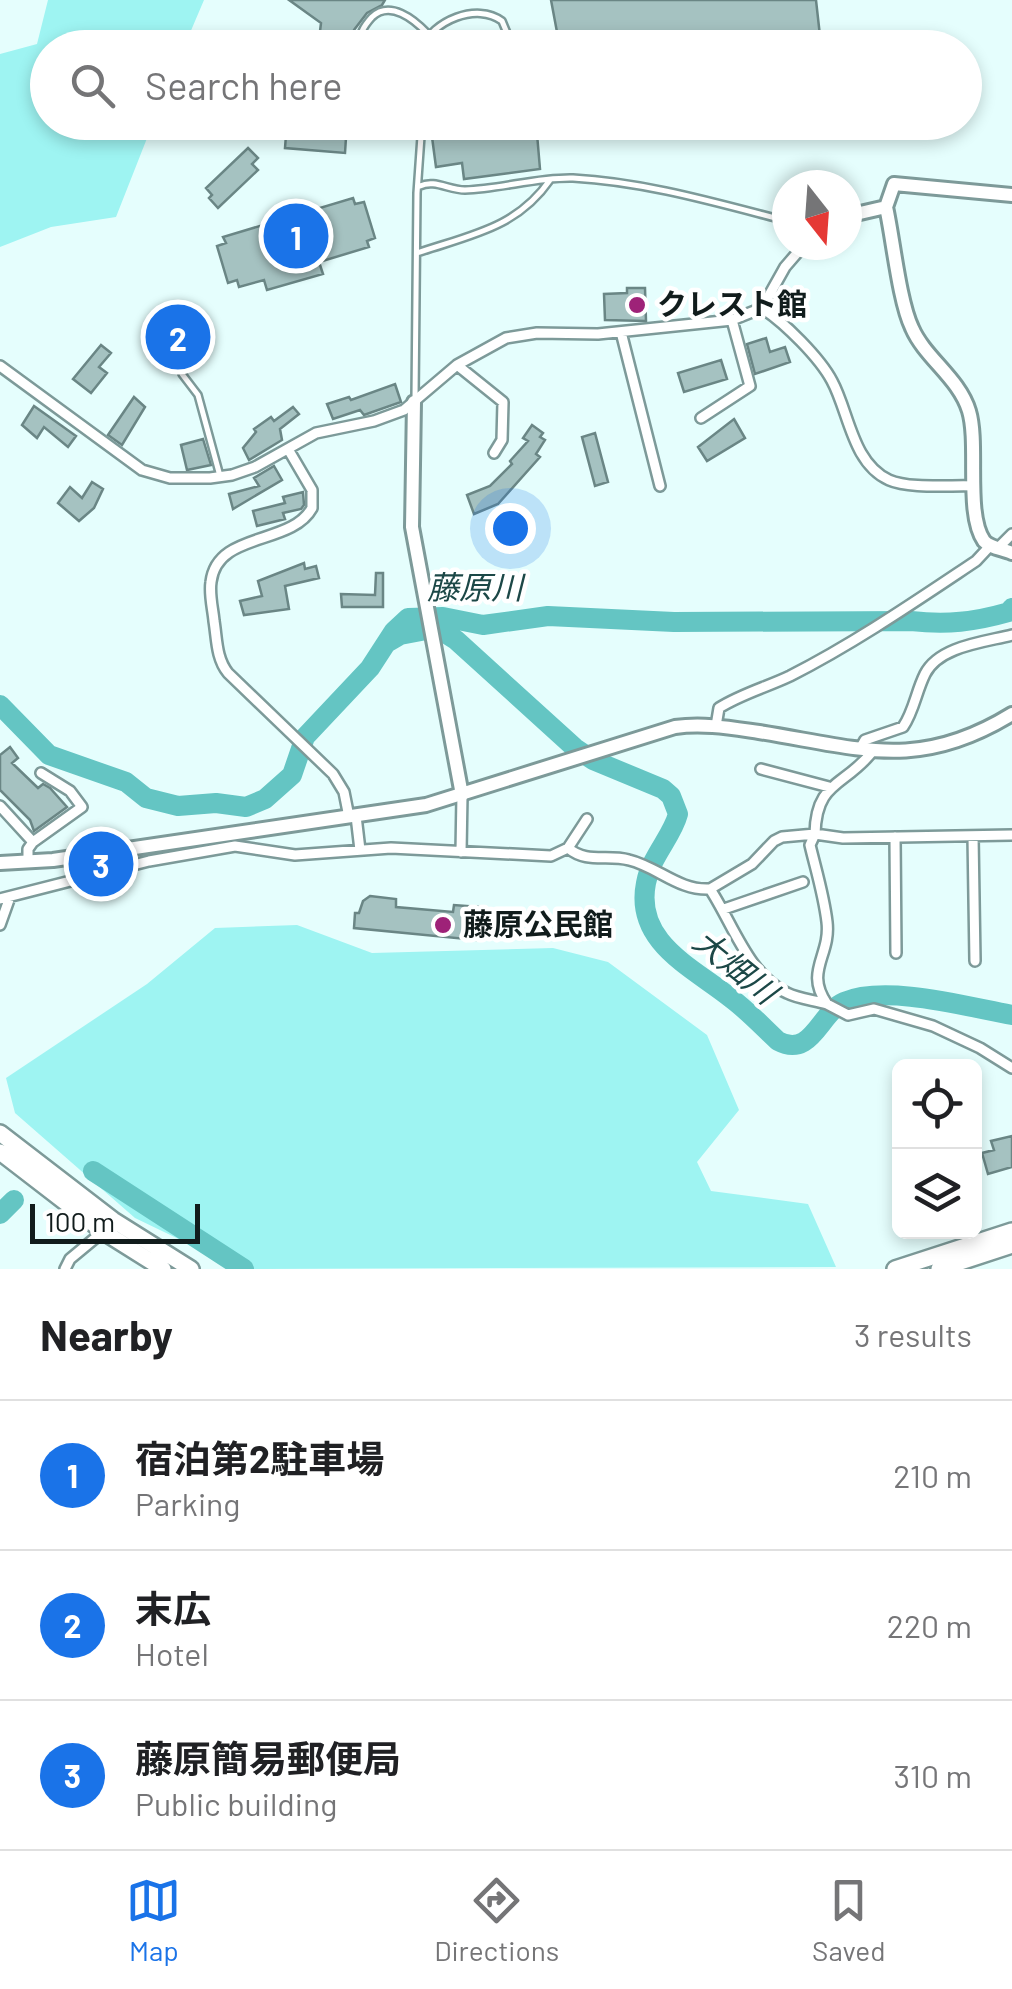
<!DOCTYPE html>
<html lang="en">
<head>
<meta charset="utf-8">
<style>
  :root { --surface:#fff; --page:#f2f2f2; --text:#202124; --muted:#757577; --line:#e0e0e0; --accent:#1a73e8 }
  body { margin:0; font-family:Barlow,"Noto Sans JP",sans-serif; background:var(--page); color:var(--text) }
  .controls { position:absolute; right:30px; bottom:30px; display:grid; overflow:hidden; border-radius:15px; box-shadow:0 5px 15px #0003 }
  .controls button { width:90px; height:90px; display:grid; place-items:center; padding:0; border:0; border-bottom:2px solid var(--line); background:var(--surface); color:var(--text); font:50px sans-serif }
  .compass { position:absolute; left:772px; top:170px; width:90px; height:90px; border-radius:50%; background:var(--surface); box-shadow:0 5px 15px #0003; rotate:163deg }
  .scale { position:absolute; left:30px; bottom:25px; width:170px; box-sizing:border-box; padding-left:10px; border:5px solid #111c1c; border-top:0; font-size:28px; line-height:35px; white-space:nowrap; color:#111c1c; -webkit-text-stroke:8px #fff; paint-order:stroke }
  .you { position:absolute; left:510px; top:528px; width:35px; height:35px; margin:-25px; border:8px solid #fff; border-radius:50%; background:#1a73e8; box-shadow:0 0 0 15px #1a73e833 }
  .badge { display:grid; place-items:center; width:65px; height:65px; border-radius:50%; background:var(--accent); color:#fff; font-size:32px; font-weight:700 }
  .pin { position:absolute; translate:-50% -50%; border:5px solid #fff; box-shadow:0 2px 10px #0006 }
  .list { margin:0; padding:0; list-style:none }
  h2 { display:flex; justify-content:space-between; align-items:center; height:130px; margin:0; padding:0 40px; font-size:42px }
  h2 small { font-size:32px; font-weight:400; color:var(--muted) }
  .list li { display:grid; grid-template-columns:65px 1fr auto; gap:30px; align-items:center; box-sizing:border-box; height:150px; padding:0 40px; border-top:2px solid var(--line) }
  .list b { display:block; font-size:38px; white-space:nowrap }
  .list p { margin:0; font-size:32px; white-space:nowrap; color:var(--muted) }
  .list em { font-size:32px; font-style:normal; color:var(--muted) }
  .icon { flex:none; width:55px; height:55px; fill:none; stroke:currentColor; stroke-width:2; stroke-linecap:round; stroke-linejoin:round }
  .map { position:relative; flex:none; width:1012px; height:1269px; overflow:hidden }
  .search { position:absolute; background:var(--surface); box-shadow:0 5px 15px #0003; left:30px; right:30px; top:30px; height:110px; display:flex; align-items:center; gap:25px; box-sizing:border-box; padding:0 35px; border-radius:55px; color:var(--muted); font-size:38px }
  .sheet { height:580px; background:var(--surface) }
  nav { display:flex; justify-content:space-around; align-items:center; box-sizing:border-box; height:140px; border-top:2px solid var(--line); background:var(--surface); font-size:28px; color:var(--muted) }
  nav a { display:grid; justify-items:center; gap:5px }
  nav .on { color:var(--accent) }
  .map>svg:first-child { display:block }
  .green { fill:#9ef4f2 }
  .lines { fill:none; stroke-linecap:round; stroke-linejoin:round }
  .river { stroke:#64c5c3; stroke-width:20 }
  .building { fill:#a5c2c1; stroke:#6a8685; stroke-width:2.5 }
  .lane-casing { stroke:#7d9a99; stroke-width:10 }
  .street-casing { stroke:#7d9a99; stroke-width:14 }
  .secondary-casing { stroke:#7d9a99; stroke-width:18 }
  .primary-casing { stroke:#7d9a99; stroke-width:20 }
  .lane { stroke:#fff; stroke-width:5 }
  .street { stroke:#fff; stroke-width:9 }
  .secondary { stroke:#fff; stroke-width:12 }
  .primary { stroke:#fff; stroke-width:15 }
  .poi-dot { fill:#9e2278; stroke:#fff; stroke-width:4 }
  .labels { text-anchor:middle; stroke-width:9; stroke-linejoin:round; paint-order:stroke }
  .poi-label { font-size:30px; font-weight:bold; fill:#111c1c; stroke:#fff; text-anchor:start }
  .water-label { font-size:32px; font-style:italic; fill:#1c4847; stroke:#fff }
</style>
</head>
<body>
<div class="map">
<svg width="1012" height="1269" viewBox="0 0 1012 1269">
  <rect width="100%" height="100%" fill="#e5fefd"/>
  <path class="green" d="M 48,0 L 204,0 L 184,47 L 48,48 L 48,122 L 153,123 L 116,217 L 51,227 L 0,247 L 0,54 L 37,44 Z
    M 297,925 L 372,953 L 553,948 L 608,962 L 707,1035 L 739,1110 L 697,1162 L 711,1191 L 808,1204 L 836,1267 L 241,1269 L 135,1218 L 15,1113 L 6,1078 L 147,984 L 215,928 Z"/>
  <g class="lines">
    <path class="river" d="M 388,642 L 400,635 L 437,628 L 456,640 L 575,748 L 593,760 L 663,789 L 671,796 L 678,814 C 672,837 651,856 646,883 C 634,943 694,968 732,999 C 748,1011 763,1027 778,1041 C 812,1059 820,1012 844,1002 C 886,984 968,1007 1012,1015
      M 0,705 L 49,755 L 126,782 L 146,798 L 178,806 L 216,803 L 246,807 L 265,799 L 292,775 L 305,737 L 370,668 L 394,631 L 408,618 L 443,617 L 483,625 L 548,616 L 674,622 L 911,621 C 947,625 974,622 1009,612 L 1012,608
      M 93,1171 L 244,1269
      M 0,1214 L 14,1200"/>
  </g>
  <path class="building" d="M 289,0 L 385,0 L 382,5 L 367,13 L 354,30 L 353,48 L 318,48 L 321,23 Z
    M 551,0 L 816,0 L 820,36 L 766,42 L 766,48 L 560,48 Z
    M 287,122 L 347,122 L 345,153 L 285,148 Z
    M 430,122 L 536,122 L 540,169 L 464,179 L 462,163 L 436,167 Z
    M 564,122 L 660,122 L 661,128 L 566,138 Z
    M 248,148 L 258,158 L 252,164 L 258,170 L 218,208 L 209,198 L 212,195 L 206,188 Z
    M 353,198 L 355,204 L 364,202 L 375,238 L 367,241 L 369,247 L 319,262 L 323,274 L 267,290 L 264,280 L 239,287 L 237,280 L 228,283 L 217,246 L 226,243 L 223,237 Z
    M 627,288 L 645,288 L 646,321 L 605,320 L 604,294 L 627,293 Z
    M 165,309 L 171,325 L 176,321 L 179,326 L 182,324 L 193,340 L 179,353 L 161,330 L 155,313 Z
    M 766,338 L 770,352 L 785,347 L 790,362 L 755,374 L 747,344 Z
    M 101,345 L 111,353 L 99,367 L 107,373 L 91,393 L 73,379 Z
    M 721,360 L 727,379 L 684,392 L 678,373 Z
    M 395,384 L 401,402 L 364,415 L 360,410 L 333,419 L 327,404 L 349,397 L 351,400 Z
    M 134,397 L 145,407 L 122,445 L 108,435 Z
    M 34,406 L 76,436 L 68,447 L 44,427 L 37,438 L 22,425 Z
    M 293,407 L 299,414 L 280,429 L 282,440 L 249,460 L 243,448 L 256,432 L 254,429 L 271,417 L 274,421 Z
    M 734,419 L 745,438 L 707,461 L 698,447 Z
    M 532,425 L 543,433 L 540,437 L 545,440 L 536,454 L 540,457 L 498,504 L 474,514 L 467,495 L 490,486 L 512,464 L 510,461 L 528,441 L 523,438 Z
    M 595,433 L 608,482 L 595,486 L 582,437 Z
    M 203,439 L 211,465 L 187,470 L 181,445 Z
    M 274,466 L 282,480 L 233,509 L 229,494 L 259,486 L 254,478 Z
    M 92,482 L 103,489 L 94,508 L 79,521 L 58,503 L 70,487 L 82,498 Z
    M 303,492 L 304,505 L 301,509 L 283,513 L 285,519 L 257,526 L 253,511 L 285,503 L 283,497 Z
    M 304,563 L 305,569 L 316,566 L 319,578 L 285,586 L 289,609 L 244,615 L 240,601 L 262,596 L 258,581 Z
    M 376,573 L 383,573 L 383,607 L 342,607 L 341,594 L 375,595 Z
    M 10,747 L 18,758 L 12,763 L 38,788 L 43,784 L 50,788 L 67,807 L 34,831 L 30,820 L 0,790 L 0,755 Z
    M 370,896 L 396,899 L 396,907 L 453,912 L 454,905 L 479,907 L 476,940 L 354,928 L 355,913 L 359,913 L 363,901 Z
    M 1012,1136 L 1012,1167 L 988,1174 L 982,1153 L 994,1150 L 991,1141 Z"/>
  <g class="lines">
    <defs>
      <path id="lane" d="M 360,48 C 359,34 363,27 372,17 C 390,0 414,19 428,34
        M 422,48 C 432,21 477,2 502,21 L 507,33 L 508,48
        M 420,186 C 434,179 449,190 465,190 C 501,189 537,177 573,178 C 646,182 717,203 787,221
        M 417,253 C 470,235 517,228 550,180
        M 201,341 L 183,361 L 182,374 L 198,395 L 220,476
        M 415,399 L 417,193 L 422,122"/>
      <path id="street" d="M 762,308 C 784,322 820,358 832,381 C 849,412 852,463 889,480 C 909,489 951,485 974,486
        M 621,332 L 660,486
        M 457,365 L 503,402 L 502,440 L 494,453
        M 0,366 L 142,470 L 170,478 L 210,478 L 232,475 L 255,467 L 316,433 L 374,421 L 404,410 L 457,365 L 506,338 L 537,333 L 598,334 L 713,322 L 732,320 L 762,308 L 785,267 L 804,245
        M 701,418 L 750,386 L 732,320
        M 288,449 L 312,490 L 312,508 C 291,546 217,531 211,582 C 209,595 213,609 214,621 C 217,639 216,658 228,673 L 333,774 L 344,792 L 349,817
        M 999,547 L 1012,534
        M 716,726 L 719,708 C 741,694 767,687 790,676 C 855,643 916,601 976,561 L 990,546
        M 860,749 L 865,740 L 903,727 C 914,711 916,692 925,674 C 939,646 985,642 1012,635
        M 872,752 C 844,787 816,781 815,834 L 843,838 L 1012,835
        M 761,769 L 829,787
        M 0,806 L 33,842
        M 356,816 L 360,850
        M 973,836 L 975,961
        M 895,837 L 896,953
        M 568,848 C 587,864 607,854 629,860 C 658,867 679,891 710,889 C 732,922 749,976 787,993 C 799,999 814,1000 827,1004 C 804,971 831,956 827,922 C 824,896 816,870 810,845 L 815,834 L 782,837 L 774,841 L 752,864 L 710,889
        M 461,852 L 462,795
        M 28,862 L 28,849 L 33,842 L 82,807 L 70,791 L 41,773
        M 0,899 L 149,861 L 235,846 L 295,855 L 391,848 L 551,856 L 568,848 L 587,819
        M 724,909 L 803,882
        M 0,925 L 10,897
        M 827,1004 L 848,1015 L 874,1009 L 933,1026 L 980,1048 L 1012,1068
        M 65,1269 L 70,1259 L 105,1230"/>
      <path id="secondary" d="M 886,207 C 893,238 899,301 912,328 C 925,358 959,378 969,411 C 979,444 965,514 984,541 C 990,548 1003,549 1012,553
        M 847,216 L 886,207 L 894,184 L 1012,195
        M 414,402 L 412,527 L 462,795
        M 0,863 L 53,860 L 426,805 L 675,727 C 704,723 731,728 759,732 C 860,748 918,772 1012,714"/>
      <path id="primary" d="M 0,1133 L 113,1220 L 191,1269
        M 0,1152 L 104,1232 L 163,1269
        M 895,1269 L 1012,1231
        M 939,1269 L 1012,1245"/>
    </defs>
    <use href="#lane" class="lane-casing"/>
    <use href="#street" class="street-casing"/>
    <use href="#secondary" class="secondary-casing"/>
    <use href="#primary" class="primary-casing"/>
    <use href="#lane" class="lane"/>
    <use href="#street" class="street"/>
    <use href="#secondary" class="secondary"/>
    <use href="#primary" class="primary"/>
  </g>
  <g class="poi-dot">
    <circle cx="637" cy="305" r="10"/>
    <circle cx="443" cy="925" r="10"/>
  </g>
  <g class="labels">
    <g class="poi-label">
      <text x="657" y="315">クレスト館</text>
      <text x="463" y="935">藤原公民館</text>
    </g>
    <g class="water-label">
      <text x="475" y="599">藤原川</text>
      <text transform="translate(735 967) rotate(39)" y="11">大畑川</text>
    </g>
  </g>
</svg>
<div class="controls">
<button><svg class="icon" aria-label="locate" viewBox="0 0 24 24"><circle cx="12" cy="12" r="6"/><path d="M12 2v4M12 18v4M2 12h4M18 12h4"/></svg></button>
<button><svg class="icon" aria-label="layers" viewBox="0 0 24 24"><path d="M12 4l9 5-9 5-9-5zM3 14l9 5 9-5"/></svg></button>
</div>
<svg class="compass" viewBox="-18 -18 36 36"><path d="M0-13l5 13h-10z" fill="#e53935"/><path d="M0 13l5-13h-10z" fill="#757577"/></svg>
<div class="scale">100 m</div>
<div class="you"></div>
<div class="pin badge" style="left:296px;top:236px">1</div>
<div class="pin badge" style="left:178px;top:337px">2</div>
<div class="pin badge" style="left:101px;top:864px">3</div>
<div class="search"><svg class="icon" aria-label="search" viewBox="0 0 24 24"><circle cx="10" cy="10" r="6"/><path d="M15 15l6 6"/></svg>Search here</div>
</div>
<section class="sheet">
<h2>Nearby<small>3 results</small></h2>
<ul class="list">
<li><span class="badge">1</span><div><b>宿泊第2駐車場</b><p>Parking</p></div><em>210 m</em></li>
<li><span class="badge">2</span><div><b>末広</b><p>Hotel</p></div><em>220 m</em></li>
<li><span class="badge">3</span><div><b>藤原簡易郵便局</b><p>Public building</p></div><em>310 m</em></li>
</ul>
</section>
<nav>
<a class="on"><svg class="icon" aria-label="map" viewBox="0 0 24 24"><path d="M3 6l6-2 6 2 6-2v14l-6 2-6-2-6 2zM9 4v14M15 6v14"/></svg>Map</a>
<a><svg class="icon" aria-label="directions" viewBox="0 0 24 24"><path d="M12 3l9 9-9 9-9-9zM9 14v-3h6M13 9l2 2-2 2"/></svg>Directions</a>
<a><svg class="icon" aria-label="saved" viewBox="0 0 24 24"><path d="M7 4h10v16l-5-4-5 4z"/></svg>Saved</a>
</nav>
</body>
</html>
